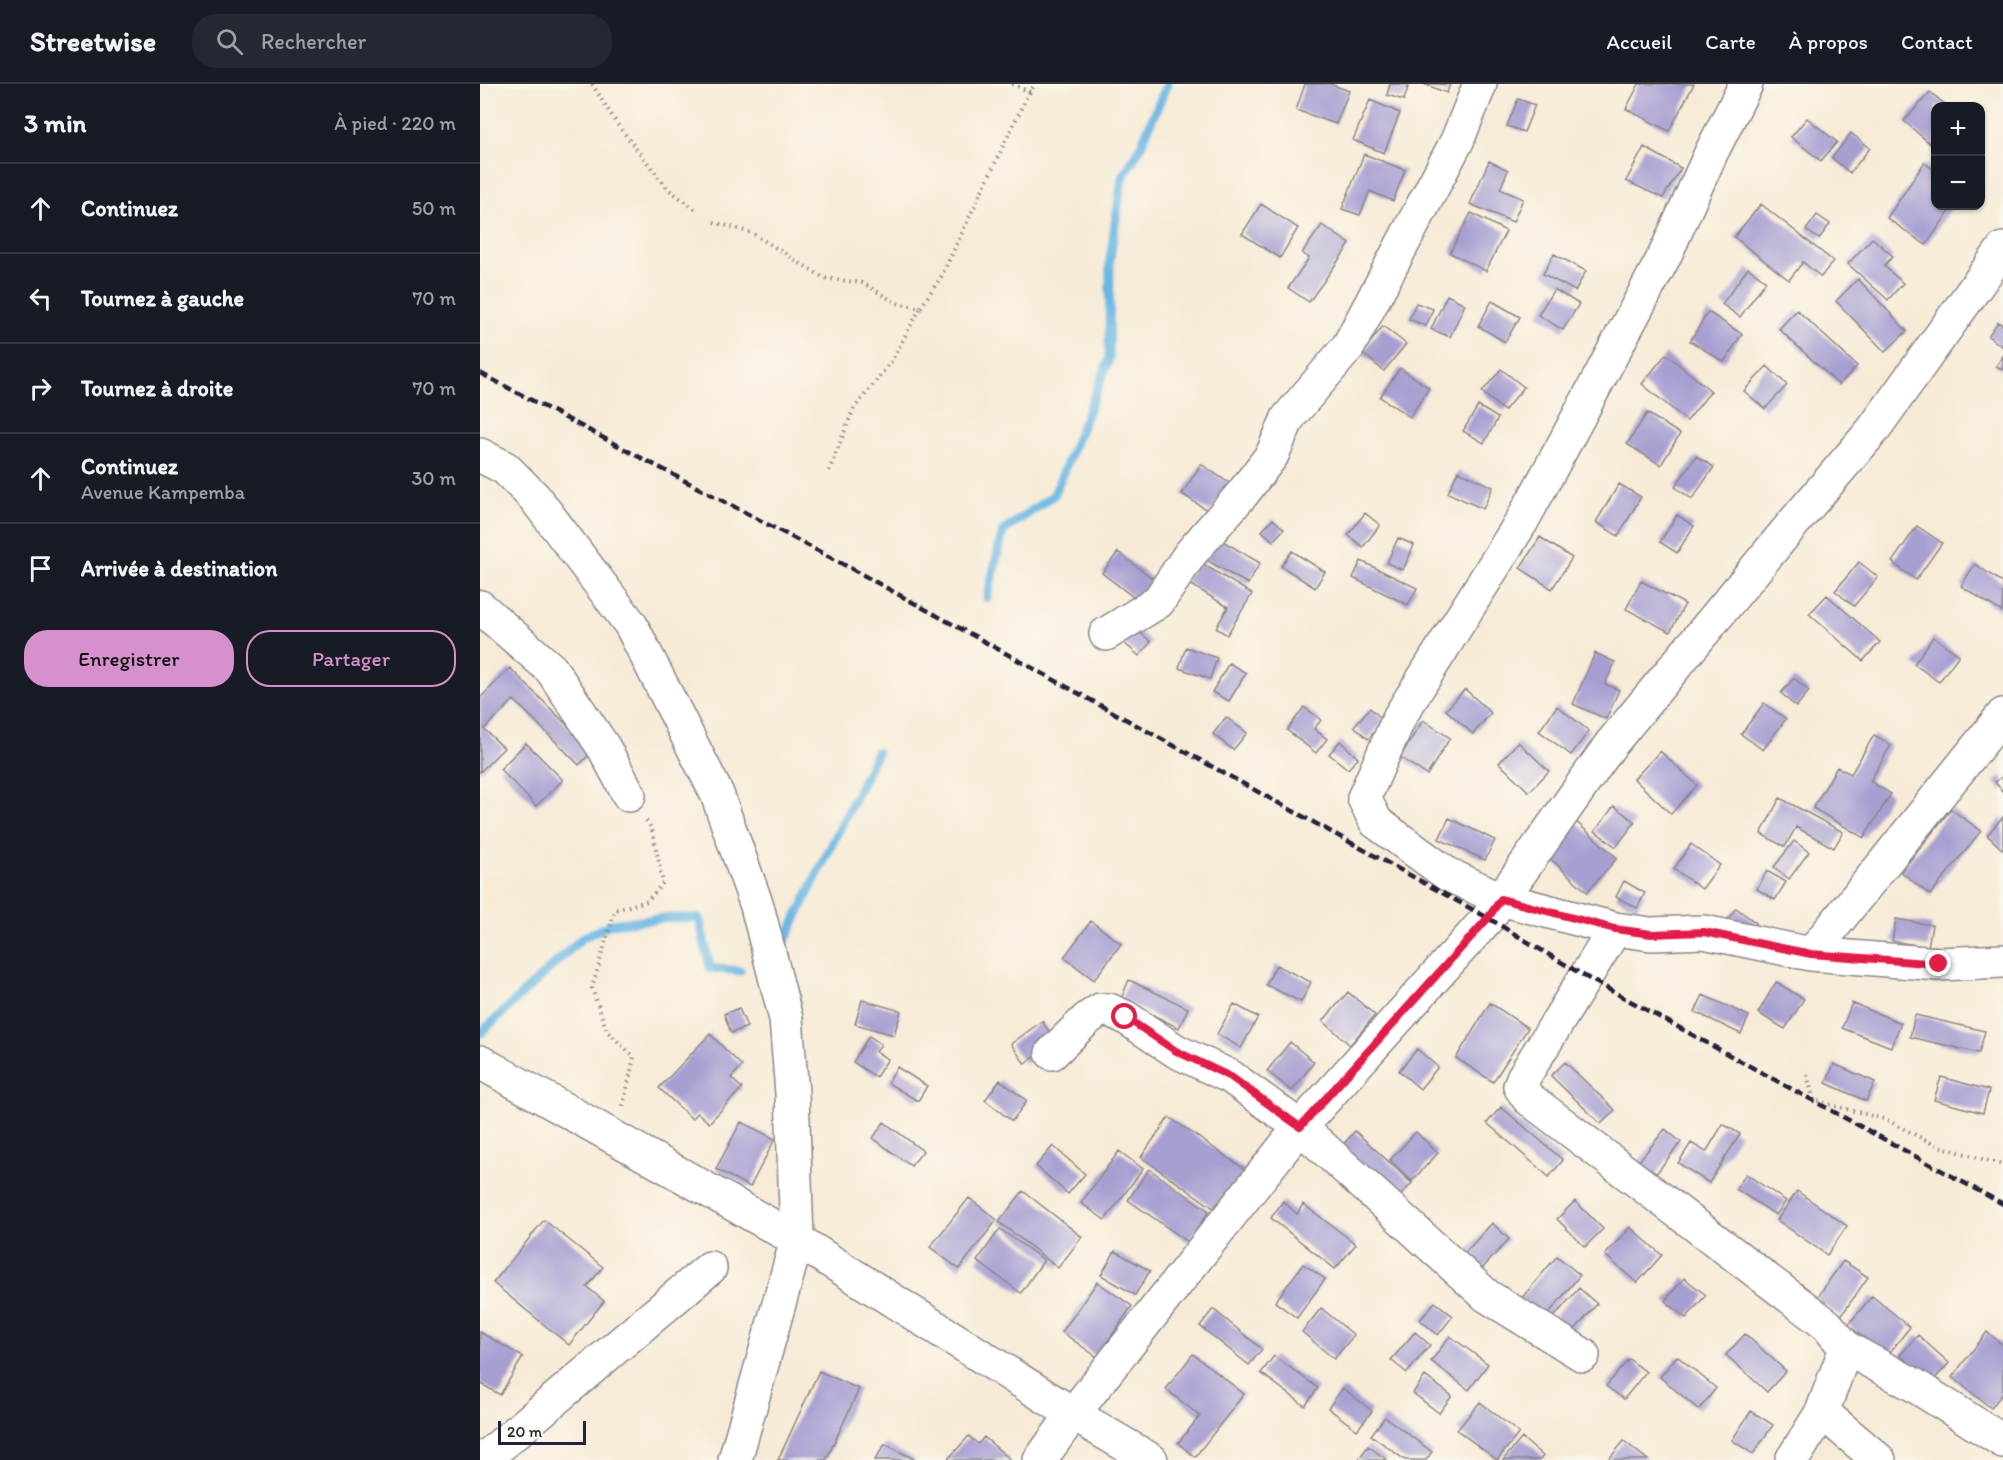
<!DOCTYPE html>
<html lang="fr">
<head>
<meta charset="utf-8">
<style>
  :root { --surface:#171b24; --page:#242831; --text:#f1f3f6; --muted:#9ea1a6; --line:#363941; --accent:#d690ce }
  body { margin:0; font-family:Itim,sans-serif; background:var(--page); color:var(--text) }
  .controls { position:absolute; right:18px; top:18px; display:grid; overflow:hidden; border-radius:12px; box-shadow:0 2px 4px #0004 }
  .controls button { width:54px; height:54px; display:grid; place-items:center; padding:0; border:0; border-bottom:2px solid var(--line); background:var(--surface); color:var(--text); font:30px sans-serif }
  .scale { position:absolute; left:18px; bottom:15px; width:88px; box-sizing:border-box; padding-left:6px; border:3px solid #22223b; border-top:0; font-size:16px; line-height:21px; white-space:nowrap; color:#22223b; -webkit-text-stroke:4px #fbf7ec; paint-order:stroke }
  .stop { position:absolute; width:18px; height:18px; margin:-14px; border:4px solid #e11d48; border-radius:50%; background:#fff }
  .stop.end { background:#e11d48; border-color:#fff; box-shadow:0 2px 6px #0008 }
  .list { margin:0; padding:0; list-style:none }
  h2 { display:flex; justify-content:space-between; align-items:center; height:78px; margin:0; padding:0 24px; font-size:26px }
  h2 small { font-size:20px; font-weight:400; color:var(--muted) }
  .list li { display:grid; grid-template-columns:39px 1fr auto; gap:18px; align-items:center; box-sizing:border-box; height:90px; padding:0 24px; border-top:2px solid var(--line) }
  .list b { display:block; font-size:22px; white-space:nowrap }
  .list p { margin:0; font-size:20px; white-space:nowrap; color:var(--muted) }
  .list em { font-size:20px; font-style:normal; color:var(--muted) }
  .actions { display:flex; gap:12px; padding:18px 24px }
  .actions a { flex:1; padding:14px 0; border:2px solid var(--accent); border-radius:24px; text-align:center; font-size:21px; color:var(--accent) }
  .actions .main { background:var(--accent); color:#111 }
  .icon { flex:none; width:33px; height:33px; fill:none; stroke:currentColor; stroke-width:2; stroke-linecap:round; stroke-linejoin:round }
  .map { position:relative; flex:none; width:1523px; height:1376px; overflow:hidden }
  header { display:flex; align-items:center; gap:36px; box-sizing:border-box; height:84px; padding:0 30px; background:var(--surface); border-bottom:2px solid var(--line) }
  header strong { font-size:28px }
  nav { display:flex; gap:33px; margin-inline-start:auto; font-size:21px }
  .search { width:420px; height:54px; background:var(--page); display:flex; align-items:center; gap:15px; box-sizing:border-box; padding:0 21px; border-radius:24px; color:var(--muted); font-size:22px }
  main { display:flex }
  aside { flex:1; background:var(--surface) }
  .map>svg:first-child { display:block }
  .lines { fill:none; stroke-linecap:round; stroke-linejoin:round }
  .stream { stroke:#69b7e3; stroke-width:9 }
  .building { fill:#a79fd2 }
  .street-casing { stroke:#8c8689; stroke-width:36 }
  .highway-casing { stroke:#8c8689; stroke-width:36 }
  .path { stroke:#8c8689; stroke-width:4; stroke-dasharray:1.5 4.5; stroke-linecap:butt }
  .street { stroke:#fff; stroke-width:33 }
  .highway { stroke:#fff; stroke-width:33 }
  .rail { stroke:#22223b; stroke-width:4.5; stroke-dasharray:9 4.5; stroke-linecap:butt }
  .route { stroke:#e11d48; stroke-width:8 }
</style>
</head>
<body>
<header>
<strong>Streetwise</strong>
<div class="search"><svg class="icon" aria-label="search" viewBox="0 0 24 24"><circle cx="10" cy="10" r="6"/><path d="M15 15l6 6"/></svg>Rechercher</div>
<nav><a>Accueil</a><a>Carte</a><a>À propos</a><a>Contact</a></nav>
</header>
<main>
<aside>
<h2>3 min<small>À pied · 220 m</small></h2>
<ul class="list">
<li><svg class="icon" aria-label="ahead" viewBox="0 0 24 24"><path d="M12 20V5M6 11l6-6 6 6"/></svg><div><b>Continuez</b></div><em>50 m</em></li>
<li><svg class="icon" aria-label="left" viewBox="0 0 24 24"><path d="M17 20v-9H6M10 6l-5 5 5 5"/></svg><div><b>Tournez à gauche</b></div><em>70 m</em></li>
<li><svg class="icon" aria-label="right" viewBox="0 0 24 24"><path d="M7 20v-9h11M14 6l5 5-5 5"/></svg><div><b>Tournez à droite</b></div><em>70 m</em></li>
<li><svg class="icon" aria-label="ahead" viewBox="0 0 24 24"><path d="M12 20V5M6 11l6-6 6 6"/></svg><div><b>Continuez</b><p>Avenue Kampemba</p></div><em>30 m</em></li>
<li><svg class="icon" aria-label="arrive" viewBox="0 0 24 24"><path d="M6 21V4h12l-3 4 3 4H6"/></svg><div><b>Arrivée à destination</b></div></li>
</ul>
<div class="actions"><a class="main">Enregistrer</a><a>Partager</a></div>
</aside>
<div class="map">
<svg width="1523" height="1376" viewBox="0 0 1523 1376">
  <rect width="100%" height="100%" fill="#fbf7ec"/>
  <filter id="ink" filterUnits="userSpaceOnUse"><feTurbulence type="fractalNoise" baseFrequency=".0167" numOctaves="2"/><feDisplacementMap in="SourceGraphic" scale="12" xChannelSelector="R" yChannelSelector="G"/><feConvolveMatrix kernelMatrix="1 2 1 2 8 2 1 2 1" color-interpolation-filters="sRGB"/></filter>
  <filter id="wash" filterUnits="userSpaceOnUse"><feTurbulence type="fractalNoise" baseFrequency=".008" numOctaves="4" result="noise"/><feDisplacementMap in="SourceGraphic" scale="24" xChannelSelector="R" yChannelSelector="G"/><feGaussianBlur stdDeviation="1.35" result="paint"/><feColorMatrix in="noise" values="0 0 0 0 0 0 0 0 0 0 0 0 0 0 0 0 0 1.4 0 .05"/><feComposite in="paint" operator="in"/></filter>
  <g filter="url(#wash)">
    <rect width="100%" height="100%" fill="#f7ebd7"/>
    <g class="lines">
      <path class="stream" d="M 507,514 L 523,447 L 574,411 L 629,276 L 630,175 L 642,94 L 659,66 L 687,0
        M 305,857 L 397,668
        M 1,949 L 102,854 L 131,840 L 187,834 L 219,834 L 230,884 L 260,887"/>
    </g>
    <g id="blocks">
      <path class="building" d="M 825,0 L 850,0 L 869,7 L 856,40 L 816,26 Z
        M 910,0 L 929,0 L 924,16 L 907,11 Z
        M 944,0 L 970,0 L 967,9 Z
        M 1159,0 L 1214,0 L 1189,47 L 1146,25 Z
        M 1450,8 L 1467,22 L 1456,22 L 1456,65 L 1424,37 Z
        M 1038,15 L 1055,21 L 1044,48 L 1027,42 Z
        M 890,16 L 920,29 L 904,69 L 873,56 Z
        M 1327,34 L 1357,58 L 1341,77 L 1311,53 Z
        M 1371,49 L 1390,64 L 1370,89 L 1352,74 Z
        M 1164,63 L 1201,84 L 1183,114 L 1146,97 Z
        M 884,70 L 925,86 L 913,117 L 890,107 L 880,131 L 862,125 Z
        M 1009,77 L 1028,86 L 1020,105 L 1043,115 L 1033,138 L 990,120 Z
        M 1444,79 L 1456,87 L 1456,122 L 1473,122 L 1446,161 L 1407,134 Z
        M 781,120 L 818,144 L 800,174 L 762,150 Z
        M 1281,120 L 1353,177 L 1341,193 L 1323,178 L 1309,196 L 1254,153 Z
        M 991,129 L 1026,147 L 1006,187 L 970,169 Z
        M 1337,131 L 1350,140 L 1339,155 L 1326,146 Z
        M 842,141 L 870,160 L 829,218 L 808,204 L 829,174 L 822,169 Z
        M 1392,154 L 1413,172 L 1404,182 L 1423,199 L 1408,216 L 1368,180 Z
        M 1074,170 L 1106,187 L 1095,207 L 1063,190 Z
        M 1268,184 L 1286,197 L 1260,233 L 1242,220 Z
        M 1378,195 L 1427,247 L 1405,268 L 1356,217 Z
        M 1074,205 L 1099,220 L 1083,246 L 1058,231 Z
        M 967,211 L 985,220 L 970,253 L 951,245 Z
        M 1012,217 L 1040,233 L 1025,258 L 998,242 Z
        M 936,219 L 953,225 L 946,242 L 929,235 Z
        M 1317,226 L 1377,282 L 1359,301 L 1299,245 Z
        M 1228,228 L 1262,250 L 1244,278 L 1210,257 Z
        M 1518,238 L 1523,241 L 1523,263 L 1508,252 Z
        M 903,242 L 926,260 L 904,287 L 882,269 Z
        M 1186,270 L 1231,307 L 1207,337 L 1162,300 Z
        M 1523,272 L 1523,286 L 1516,282 Z
        M 1287,282 L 1307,301 L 1285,325 L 1264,307 Z
        M 920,284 L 949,304 L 930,333 L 900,313 Z
        M 1021,285 L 1044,303 L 1024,327 L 1002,308 Z
        M 998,322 L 1018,334 L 1004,359 L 983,347 Z
        M 1167,329 L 1200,350 L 1181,381 L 1147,360 Z
        M 1216,372 L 1234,383 L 1212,415 L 1195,403 Z
        M 721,380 L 749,399 L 730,428 L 702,410 Z
        M 978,387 L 1013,403 L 1003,425 L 968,409 Z
        M 1139,400 L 1161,413 L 1138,452 L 1116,438 Z
        M 885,429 L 900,441 L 883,463 L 868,451 Z
        M 1197,431 L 1214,442 L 1197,469 L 1180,458 Z
        M 793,435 L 804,445 L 793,457 L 782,447 Z
        M 1437,442 L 1462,459 L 1436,496 L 1412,478 Z
        M 736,453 L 780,479 L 768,500 L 723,474 Z
        M 1060,453 L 1092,474 L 1072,505 L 1040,484 Z
        M 918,454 L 934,461 L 923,486 L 907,479 Z
        M 812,467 L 845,488 L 835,504 L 801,482 Z
        M 638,468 L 681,501 L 665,522 L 622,489 Z
        M 718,477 L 772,510 L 747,551 L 736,544 L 748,523 L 705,497 Z
        M 881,477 L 937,504 L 928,521 L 873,494 Z
        M 1379,478 L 1398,493 L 1374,522 L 1355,507 Z
        M 1495,480 L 1523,499 L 1522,528 L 1481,502 Z
        M 1161,497 L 1205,520 L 1190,548 L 1146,525 Z
        M 1347,511 L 1400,558 L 1383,577 L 1329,530 Z
        M 655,544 L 671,558 L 659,572 L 643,558 Z
        M 1453,553 L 1479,571 L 1459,598 L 1434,580 Z
        M 706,563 L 737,574 L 730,595 L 699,584 Z
        M 1115,569 L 1135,578 L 1125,600 L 1139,606 L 1126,635 L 1093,620 Z
        M 749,579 L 766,589 L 749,617 L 732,608 Z
        M 30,584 L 113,667 L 99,681 L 34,616 L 4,645 L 24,664 L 0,688 L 0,614 Z
        M 1314,594 L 1329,607 L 1316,623 L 1301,609 Z
        M 985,605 L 1011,629 L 993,650 L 966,626 Z
        M 1284,619 L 1306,635 L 1283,666 L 1261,650 Z
        M 1077,622 L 1109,647 L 1091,671 L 1059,647 Z
        M 824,623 L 841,636 L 834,645 L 847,655 L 836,669 L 807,646 Z
        M 890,624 L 904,637 L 888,655 L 874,642 Z
        M 746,633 L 767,649 L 753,666 L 733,650 Z
        M 943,636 L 970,654 L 947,691 L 920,673 Z
        M 1394,651 L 1411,661 L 1390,697 L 1411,710 L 1384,754 L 1333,724 L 1357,683 L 1371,690 Z
        M 860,657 L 878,674 L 868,685 L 849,670 Z
        M 1038,658 L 1069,687 L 1049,708 L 1019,679 Z
        M 46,659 L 83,696 L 56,722 L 20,685 Z
        M 1180,667 L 1217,701 L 1191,730 L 1154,695 Z
        M 1523,692 L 1523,708 L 1515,698 Z
        M 1300,714 L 1363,748 L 1354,764 L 1316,743 L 1305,763 L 1281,750 Z
        M 1134,722 L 1155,738 L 1136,763 L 1115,747 Z
        M 1471,725 L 1501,747 L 1450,811 L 1421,788 Z
        M 1523,733 L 1523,766 L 1507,751 Z
        M 969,734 L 1015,756 L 1005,776 L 959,755 Z
        M 1093,735 L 1137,774 L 1107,808 L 1063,768 Z
        M 1314,757 L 1329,768 L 1309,795 L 1294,783 Z
        M 1211,760 L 1240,781 L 1222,805 L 1194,785 Z
        M 1287,787 L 1306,798 L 1295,816 L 1277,805 Z
        M 1144,797 L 1165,809 L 1157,824 L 1136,813 Z
        M 1256,824 L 1276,839 L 1266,852 L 1246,838 Z
        M 1416,835 L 1452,841 L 1448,863 L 1412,857 Z
        M 611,837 L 641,860 L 614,896 L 584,873 Z
        M 796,881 L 831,898 L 821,918 L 786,901 Z
        M 649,896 L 708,924 L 699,944 L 641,915 Z
        M 1296,898 L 1324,915 L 1305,945 L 1278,929 Z
        M 868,908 L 895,931 L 870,961 L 843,937 Z
        M 1223,911 L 1269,932 L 1261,950 L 1215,928 Z
        M 382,916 L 421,927 L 414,951 L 375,940 Z
        M 1010,919 L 1048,944 L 1013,998 L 976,974 Z
        M 1372,919 L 1421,939 L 1411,963 L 1362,944 Z
        M 754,920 L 778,933 L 761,964 L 737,950 Z
        M 259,924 L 267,943 L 251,949 L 244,930 Z
        M 1435,931 L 1505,947 L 1499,969 L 1430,953 Z
        M 562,937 L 575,957 L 545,980 L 531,960 Z
        M 230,950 L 262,982 L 251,994 L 262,1004 L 229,1039 L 218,1029 L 212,1035 L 179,1004 Z
        M 389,952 L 401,960 L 396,968 L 408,975 L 396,993 L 373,978 Z
        M 810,958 L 834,978 L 812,1007 L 787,987 Z
        M 937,965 L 958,983 L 940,1005 L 919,987 Z
        M 1085,978 L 1135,1026 L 1121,1040 L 1071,992 Z
        M 1354,980 L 1395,998 L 1386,1017 L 1346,999 Z
        M 417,983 L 447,1002 L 438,1017 L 408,999 Z
        M 1461,993 L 1509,1006 L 1503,1029 L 1454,1016 Z
        M 520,996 L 547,1017 L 532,1037 L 505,1016 Z
        M 1021,1023 L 1083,1076 L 1069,1093 L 1007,1039 Z
        M 689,1033 L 770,1089 L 742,1130 L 661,1073 Z
        M 261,1038 L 295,1055 L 270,1103 L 236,1085 Z
        M 404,1038 L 443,1067 L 431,1082 L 393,1054 Z
        M 1243,1040 L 1260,1050 L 1229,1099 L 1198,1079 L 1211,1059 L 1226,1068 Z
        M 1185,1045 L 1201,1058 L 1171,1096 L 1155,1082 Z
        M 875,1047 L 932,1099 L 917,1115 L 861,1063 Z
        M 936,1048 L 958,1069 L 932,1097 L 910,1076 Z
        M 573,1062 L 605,1090 L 588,1110 L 556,1082 Z
        M 639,1067 L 663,1085 L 625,1136 L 601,1119 Z
        M 669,1085 L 729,1127 L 708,1158 L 648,1116 Z
        M 1266,1090 L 1306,1117 L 1296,1131 L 1256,1105 Z
        M 543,1107 L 602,1153 L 578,1184 L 519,1138 Z
        M 1317,1107 L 1367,1142 L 1347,1171 L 1297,1136 Z
        M 489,1114 L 517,1136 L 479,1185 L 450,1163 Z
        M 803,1117 L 817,1130 L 823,1120 L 876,1160 L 855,1185 L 791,1134 Z
        M 1095,1117 L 1123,1145 L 1105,1163 L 1077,1135 Z
        M 64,1136 L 123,1183 L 107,1203 L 124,1217 L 89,1261 L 13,1199 Z
        M 1012,1139 L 1029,1155 L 1001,1186 L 983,1171 Z
        M 1150,1143 L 1182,1171 L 1157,1199 L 1125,1171 Z
        M 520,1145 L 564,1176 L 541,1209 L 497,1177 Z
        M 635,1167 L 670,1187 L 655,1211 L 621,1191 Z
        M 1077,1172 L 1100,1191 L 1064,1235 L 1040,1216 Z
        M 1363,1177 L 1388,1193 L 1361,1232 L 1336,1215 Z
        M 823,1180 L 845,1195 L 817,1234 L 795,1218 Z
        M 1204,1194 L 1226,1211 L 1206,1234 L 1185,1217 Z
        M 617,1198 L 652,1222 L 617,1273 L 582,1248 Z
        M 1099,1204 L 1117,1220 L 1093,1248 L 1074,1233 Z
        M 1392,1212 L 1430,1243 L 1407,1272 L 1368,1241 Z
        M 955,1218 L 973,1232 L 958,1251 L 940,1236 Z
        M 841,1224 L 874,1251 L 854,1275 L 822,1248 Z
        M 733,1225 L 782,1265 L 769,1281 L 720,1242 Z
        M 0,1248 L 43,1273 L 20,1311 L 0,1299 Z
        M 935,1248 L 950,1261 L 927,1289 L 911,1276 Z
        M 1507,1248 L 1523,1261 L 1523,1309 L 1511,1324 L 1472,1293 Z
        M 1265,1250 L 1306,1287 L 1287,1308 L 1246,1271 Z
        M 1438,1251 L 1469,1279 L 1451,1299 L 1420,1271 Z
        M 970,1252 L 1008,1280 L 989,1306 L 951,1277 Z
        M 713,1270 L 764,1310 L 715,1373 L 698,1359 L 720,1332 L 686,1305 Z
        M 794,1272 L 838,1304 L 825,1322 L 781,1289 Z
        M 1197,1272 L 1236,1304 L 1219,1326 L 1180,1293 Z
        M 1149,1275 L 1166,1288 L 1144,1315 L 1126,1302 Z
        M 339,1287 L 379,1305 L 346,1376 L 298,1376 Z
        M 945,1292 L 972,1312 L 959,1329 L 933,1309 Z
        M 863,1304 L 892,1327 L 877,1346 L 848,1324 Z
        M 1000,1318 L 1039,1349 L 1017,1376 L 977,1346 Z
        M 1271,1327 L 1293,1341 L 1273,1370 L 1252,1356 Z
        M 905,1333 L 952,1368 L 946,1376 L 925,1376 L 891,1351 Z
        M 489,1352 L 498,1360 L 504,1353 L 531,1376 L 467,1376 Z
        M 1042,1354 L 1063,1372 L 1060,1376 L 1023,1376 Z
        M 1144,1357 L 1168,1376 L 1128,1376 Z
        M 405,1360 L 436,1376 L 395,1376 Z
        M 888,1362 L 907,1376 L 878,1376 Z"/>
    </g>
  </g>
  <g filter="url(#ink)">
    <use href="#blocks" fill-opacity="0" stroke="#8c8689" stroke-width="1.5"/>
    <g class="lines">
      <defs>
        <path id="street" d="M 1266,0 L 1231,69 L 1185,171 L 1084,360 L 1042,437 L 920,632 L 884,714 L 896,738 L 967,790 L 1021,815 L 1135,845 L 1171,850 L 1224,848 L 1331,870 L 1459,880 L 1523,877
          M 0,371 L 25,384 L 55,414 L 151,541 L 237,710 L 277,822 L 306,935 L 312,1009 L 317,1156 L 255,1376
          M 0,523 L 71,585 L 124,664 L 149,711
          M 626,550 L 678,518 L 710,470 L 763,409 L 792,371 L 808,334 L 868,263 L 977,57 L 1000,0
          M 1135,845 L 1043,994 L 1040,1002 L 1048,1014 L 1347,1241 L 1366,1264 L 1434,1301 L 1523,1357
          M 1331,870 L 1523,631
          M 572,969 L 607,935 L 620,926 L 629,926 L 645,933 L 696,967 L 751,993 L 820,1043 L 1007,1212 L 1103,1271
          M 1342,1328 L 1399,1376
          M 3,1376 L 230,1184
          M 560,1376 L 593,1330 L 820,1043 L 1008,834 L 1131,660 L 1311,442 L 1393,346 L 1523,165
          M 1312,1376 L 1342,1328 L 1366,1264"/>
        <path id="highway" d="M 0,978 L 317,1156 L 593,1330 L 671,1376"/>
      </defs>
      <use href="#street" class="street-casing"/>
      <use href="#highway" class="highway-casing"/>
      <path class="path" d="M 112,0 L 137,40 L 188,105 L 215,125
        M 532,0 L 550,8
        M 234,138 L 272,149 L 344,194 L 383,199 L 416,219 L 440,224 L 461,193 L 546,14 L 555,0
        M 349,387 L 373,326 L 411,278 L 441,223
        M 1327,991 L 1334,1016 L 1407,1036 L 1455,1061 L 1523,1081
        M 143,1022 L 154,973 L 127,947 L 112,904 L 135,826 L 167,817 L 183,799 L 172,745 L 166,736"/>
      <use href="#street" class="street"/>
      <use href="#highway" class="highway"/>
      <path class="rail" d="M 0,289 L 361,479 L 1008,834 L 1106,893 L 1523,1120"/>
    </g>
  </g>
  <g class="lines" filter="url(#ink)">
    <path class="route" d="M 645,933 L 696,967 L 751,993 L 820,1043 L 1008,834 L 1021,815 L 1135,845 L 1171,850 L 1224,848 L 1331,870 L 1459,880"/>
  </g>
</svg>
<div class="controls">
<button>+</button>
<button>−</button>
</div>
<div class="scale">20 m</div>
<div class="stop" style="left:645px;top:933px"></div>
<div class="stop end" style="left:1459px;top:880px"></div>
</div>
</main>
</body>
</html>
